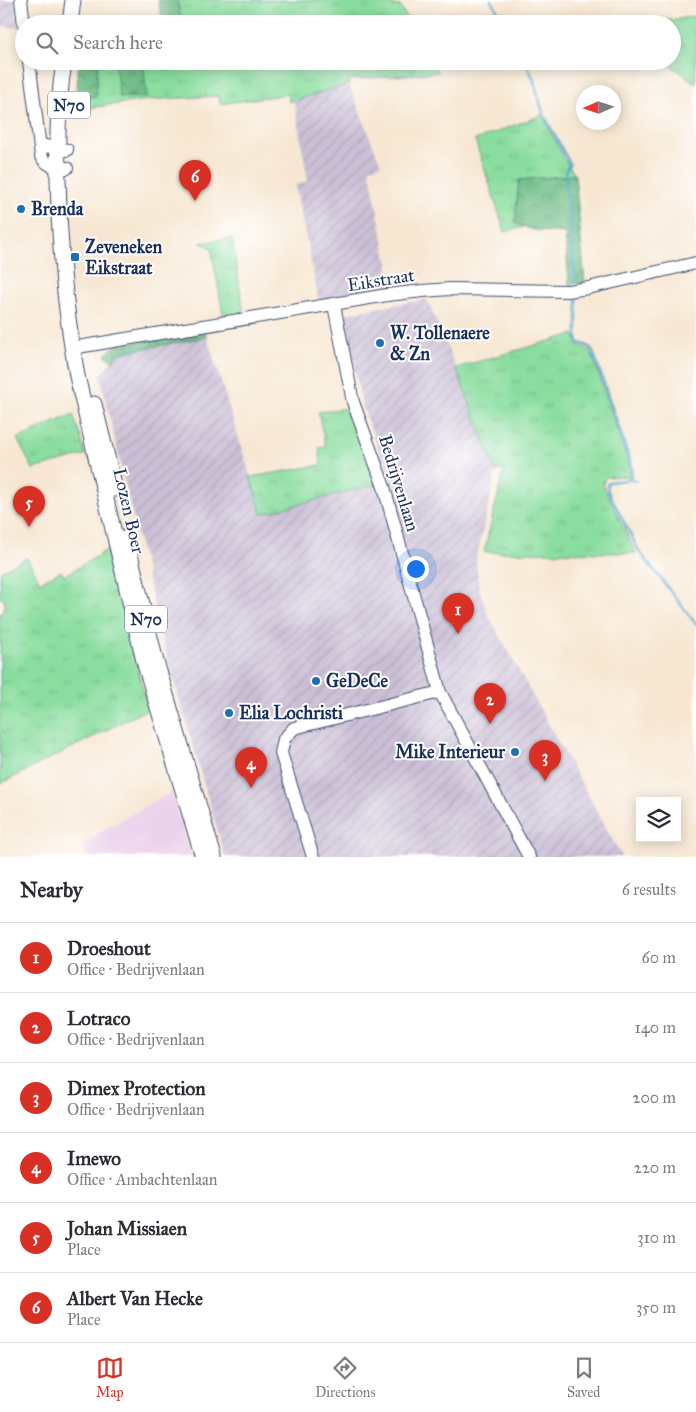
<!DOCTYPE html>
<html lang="en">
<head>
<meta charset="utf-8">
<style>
  :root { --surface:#fff; --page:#f7f7f7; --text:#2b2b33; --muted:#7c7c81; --line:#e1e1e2; --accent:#d93025 }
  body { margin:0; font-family:"IM FELL Great Primer",serif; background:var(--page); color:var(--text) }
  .controls { position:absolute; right:15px; bottom:15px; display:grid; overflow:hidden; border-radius:0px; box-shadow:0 2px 12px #0003 }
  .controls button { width:45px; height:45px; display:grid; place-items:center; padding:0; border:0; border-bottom:1px solid var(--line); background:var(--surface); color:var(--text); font:25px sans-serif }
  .compass { position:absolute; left:576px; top:85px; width:45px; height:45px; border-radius:50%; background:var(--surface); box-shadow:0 2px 12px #0003; rotate:267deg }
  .you { position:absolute; left:415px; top:568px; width:18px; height:18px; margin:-12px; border:4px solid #fff; border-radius:50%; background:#1a73e8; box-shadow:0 0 0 8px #1a73e833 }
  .badge { display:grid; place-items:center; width:32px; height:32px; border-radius:50%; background:var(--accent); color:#fff; font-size:16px; font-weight:700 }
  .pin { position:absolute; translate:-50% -41px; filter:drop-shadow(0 1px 2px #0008) }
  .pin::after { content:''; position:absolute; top:26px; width:18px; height:15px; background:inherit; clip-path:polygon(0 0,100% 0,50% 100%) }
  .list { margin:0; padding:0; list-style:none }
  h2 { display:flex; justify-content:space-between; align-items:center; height:65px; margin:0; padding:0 20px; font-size:21px }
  h2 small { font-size:16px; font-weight:400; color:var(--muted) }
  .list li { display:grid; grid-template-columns:32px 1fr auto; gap:15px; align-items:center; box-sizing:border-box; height:70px; padding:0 20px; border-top:1px solid var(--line) }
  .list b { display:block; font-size:19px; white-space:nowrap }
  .list p { margin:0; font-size:16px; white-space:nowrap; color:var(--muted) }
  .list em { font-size:16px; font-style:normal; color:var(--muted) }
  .icon { flex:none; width:28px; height:28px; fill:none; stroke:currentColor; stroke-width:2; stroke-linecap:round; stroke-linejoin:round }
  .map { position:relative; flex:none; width:696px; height:857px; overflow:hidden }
  .search { position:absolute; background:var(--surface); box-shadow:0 2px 12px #0003; left:15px; right:15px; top:15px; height:55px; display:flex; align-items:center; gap:12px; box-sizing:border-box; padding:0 18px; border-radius:28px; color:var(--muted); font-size:19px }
  .sheet { height:485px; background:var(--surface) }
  nav { display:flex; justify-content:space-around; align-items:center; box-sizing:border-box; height:70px; border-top:1px solid var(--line); background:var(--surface); font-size:14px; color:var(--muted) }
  nav a { display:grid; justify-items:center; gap:2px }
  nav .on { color:var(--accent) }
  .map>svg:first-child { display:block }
  .built { fill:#ebd1eb }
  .industrial { fill:url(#industrial-furrows) }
  .grass { fill:url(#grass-tufts); stroke:#52867e }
  .forest { fill:url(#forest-crowns); stroke:#447672 }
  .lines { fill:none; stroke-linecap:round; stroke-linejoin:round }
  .stream { stroke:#52a5cd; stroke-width:2.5 }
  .minor-casing { stroke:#3c4b6f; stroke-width:14 }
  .major-casing { stroke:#3c4b6f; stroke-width:17 }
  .minor { stroke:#fff; stroke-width:12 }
  .major { stroke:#fff; stroke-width:15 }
  .poi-dot { fill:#1f6fb2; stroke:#fff; stroke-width:2 }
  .labels { text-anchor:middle; stroke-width:4; stroke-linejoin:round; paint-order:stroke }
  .shield { fill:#fff; stroke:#5f6d8e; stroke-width:1 }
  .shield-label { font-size:16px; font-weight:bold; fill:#1b2f5e }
  .poi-label { font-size:18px; font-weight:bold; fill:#1b2f5e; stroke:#fff; text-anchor:start }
  .street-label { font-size:18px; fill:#1b2f5e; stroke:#fff }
</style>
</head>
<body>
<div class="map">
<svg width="696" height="857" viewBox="0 0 696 857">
  <defs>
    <pattern id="industrial-furrows" width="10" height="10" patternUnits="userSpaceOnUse" patternTransform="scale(1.25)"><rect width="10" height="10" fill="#cbbfd5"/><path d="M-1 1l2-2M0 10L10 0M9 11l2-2" fill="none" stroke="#aea4b9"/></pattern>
    <pattern id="grass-tufts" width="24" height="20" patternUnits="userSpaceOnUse" patternTransform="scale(1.25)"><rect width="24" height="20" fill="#89dd9e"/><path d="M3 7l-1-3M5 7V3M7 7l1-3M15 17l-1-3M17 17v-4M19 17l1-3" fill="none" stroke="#76be8a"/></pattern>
    <pattern id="forest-crowns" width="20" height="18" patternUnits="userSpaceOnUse" patternTransform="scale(1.25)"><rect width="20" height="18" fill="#6ebc85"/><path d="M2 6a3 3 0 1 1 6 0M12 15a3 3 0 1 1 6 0" fill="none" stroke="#5a9970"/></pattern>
  </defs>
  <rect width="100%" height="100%" fill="#fff"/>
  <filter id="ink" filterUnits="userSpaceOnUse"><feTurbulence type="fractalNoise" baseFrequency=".02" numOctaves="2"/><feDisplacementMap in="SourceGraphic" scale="10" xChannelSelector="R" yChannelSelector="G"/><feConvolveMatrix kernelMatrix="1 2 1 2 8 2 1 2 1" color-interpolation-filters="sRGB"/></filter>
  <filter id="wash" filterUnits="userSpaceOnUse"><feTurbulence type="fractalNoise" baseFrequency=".0096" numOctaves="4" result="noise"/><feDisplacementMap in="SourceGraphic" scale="20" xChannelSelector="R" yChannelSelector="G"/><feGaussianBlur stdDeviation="1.12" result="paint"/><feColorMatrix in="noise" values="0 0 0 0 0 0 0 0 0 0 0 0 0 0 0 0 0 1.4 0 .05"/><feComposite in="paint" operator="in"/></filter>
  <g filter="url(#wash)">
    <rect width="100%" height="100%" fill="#f7e7d2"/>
    <path class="built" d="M 172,792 L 192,857 L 88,857 L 82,844 L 112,825 Z"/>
    <path class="industrial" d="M 0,0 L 15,0 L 19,28 L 0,26 Z
      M 349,84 L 381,165 L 369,168 L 393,289 L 319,301 L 295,185 L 308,181 L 294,101 Z
      M 427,299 L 456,368 L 496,471 L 476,561 L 479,589 L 487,613 L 622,857 L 225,857 L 160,632 L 100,376 L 119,353 L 207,337 L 262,513 L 390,481 L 362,405 L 344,314 Z"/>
    <path class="grass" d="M 177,0 L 358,0 L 400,6 L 410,24 L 182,24 Z
      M 696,16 L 696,84 L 665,61 L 672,61 L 672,24 L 643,24 Z
      M 98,61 L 115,61 L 120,97 L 146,97 L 143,61 L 431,61 L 438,72 L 348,80 L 349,84 L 289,102 L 288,94 L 220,104 L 219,96 L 146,100 L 75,110 L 76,97 L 96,96 Z
      M 542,115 L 565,160 L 575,175 L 519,180 L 515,222 L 523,227 L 505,232 L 475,140 Z
      M 232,238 L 244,314 L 224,320 L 211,247 L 200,243 Z
      M 574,334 L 577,344 L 590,351 L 592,355 L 629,465 L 630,473 L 629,476 L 607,477 L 604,480 L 603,485 L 636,553 L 484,552 L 504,470 L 496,471 L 456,368 Z
      M 348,408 L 376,484 L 262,514 L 250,477 L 321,465 L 319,448 L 326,447 L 318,412 Z
      M 73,414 L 77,427 L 80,434 L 85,455 L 33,469 L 17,439 Z
      M 107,550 L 148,709 L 0,784 L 0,614 L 4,611 L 5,599 L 0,598 L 0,571 L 27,558 L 40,582 L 61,571 L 64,576 Z"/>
    <path class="forest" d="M 158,0 L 177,0 L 182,24 L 163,24 Z
      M 79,61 L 98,61 L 96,97 L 76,97 Z
      M 115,61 L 143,61 L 147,97 L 119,97 Z
      M 575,175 L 585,282 L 569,285 L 565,233 C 547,232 531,232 515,222 L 519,180 Z
      M 205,332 L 207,337 L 119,353 L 112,361 L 105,355 L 116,345 Z"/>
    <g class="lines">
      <path class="stream" d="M 491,0 L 506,24
        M 525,61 L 533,78 L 543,113 L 570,164 L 567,168 L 566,173 L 567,197 L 576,283
        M 577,296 L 577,340 C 581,346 589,344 593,351 L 632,467 L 631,477 L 626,480 L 609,482 L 607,485 L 608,491 L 639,551 L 696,624
        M 628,479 L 636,481"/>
    </g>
  </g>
  <g filter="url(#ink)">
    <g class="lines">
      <defs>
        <path id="minor" d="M 21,0 L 24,24
          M 29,61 L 41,156 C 47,167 56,166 67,168
          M 40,145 L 67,150
          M 334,305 L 353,402 L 384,487 L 440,692 L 529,857
          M 72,348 L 387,295 L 423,291 L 450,289 L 568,291 L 588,288 L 696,263
          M 313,857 L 281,753 L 284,739 L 294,728 L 440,692"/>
        <path id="major" d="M 70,24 L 73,0
          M 64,61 C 58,100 57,140 58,179 C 59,245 65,310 77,376 L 144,661 L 203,857
          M 94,404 L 115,489
          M 126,538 L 155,658 L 214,857"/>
      </defs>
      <use href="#minor" class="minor-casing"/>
      <use href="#major" class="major-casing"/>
      <use href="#minor" class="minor"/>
      <use href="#major" class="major"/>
    </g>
  </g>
  <g class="poi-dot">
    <circle cx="21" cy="209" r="5"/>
    <rect x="70" y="252" width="10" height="10" rx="2.5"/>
    <circle cx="380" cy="343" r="5"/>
    <circle cx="316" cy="681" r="5"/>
    <circle cx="229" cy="713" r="5"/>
    <circle cx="515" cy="752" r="5"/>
  </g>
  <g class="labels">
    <g class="shield">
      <rect x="48" y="91.5" width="42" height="27" rx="4"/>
      <rect x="125" y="605.5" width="42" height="27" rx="4"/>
    </g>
    <g class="shield-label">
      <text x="69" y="111">N70</text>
      <text x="146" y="625">N70</text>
    </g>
    <g class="poi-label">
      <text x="31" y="215">Brenda</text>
      <text x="85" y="253">Zeveneken<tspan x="85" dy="21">Eikstraat</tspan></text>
      <text x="390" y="339">W. Tollenaere<tspan x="390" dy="21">&amp; Zn</tspan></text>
      <text x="326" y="687">GeDeCe</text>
      <text x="239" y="719">Elia Lochristi</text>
      <text x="505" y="758" text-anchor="end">Mike Interieur</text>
    </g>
    <g class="street-label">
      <text transform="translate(381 280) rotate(-9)" y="6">Eikstraat</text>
      <text transform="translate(399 483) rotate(73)" y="6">Bedrijvenlaan</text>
      <text transform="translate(129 511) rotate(77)" y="6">Lozen Boer</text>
    </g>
  </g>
</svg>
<div class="controls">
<button><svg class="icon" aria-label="layers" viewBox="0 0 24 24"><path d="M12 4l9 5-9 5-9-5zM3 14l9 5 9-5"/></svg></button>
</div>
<svg class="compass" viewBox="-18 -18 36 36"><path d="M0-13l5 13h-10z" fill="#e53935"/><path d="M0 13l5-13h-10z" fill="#7c7c81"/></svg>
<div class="you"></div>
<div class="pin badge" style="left:458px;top:634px">1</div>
<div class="pin badge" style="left:490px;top:724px">2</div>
<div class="pin badge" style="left:545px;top:781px">3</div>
<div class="pin badge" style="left:251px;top:788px">4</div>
<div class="pin badge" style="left:29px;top:527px">5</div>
<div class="pin badge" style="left:195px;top:201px">6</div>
<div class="search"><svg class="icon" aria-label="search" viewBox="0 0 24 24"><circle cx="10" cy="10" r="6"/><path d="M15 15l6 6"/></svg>Search here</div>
</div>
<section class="sheet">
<h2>Nearby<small>6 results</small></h2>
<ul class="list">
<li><span class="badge">1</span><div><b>Droeshout</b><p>Office · Bedrijvenlaan</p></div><em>60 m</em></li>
<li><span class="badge">2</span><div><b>Lotraco</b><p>Office · Bedrijvenlaan</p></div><em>140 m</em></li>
<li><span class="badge">3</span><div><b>Dimex Protection</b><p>Office · Bedrijvenlaan</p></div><em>200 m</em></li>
<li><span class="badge">4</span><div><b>Imewo</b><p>Office · Ambachtenlaan</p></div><em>220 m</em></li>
<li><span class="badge">5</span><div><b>Johan Missiaen</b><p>Place</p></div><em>310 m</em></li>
<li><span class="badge">6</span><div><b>Albert Van Hecke</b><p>Place</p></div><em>350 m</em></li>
</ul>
</section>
<nav>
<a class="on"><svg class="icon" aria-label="map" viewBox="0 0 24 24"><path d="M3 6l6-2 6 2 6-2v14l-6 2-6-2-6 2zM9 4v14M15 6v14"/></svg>Map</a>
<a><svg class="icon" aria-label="directions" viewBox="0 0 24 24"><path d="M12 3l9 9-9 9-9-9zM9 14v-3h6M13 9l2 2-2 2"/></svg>Directions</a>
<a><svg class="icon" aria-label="saved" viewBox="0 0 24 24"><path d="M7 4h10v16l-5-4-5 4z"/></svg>Saved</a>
</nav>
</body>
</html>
